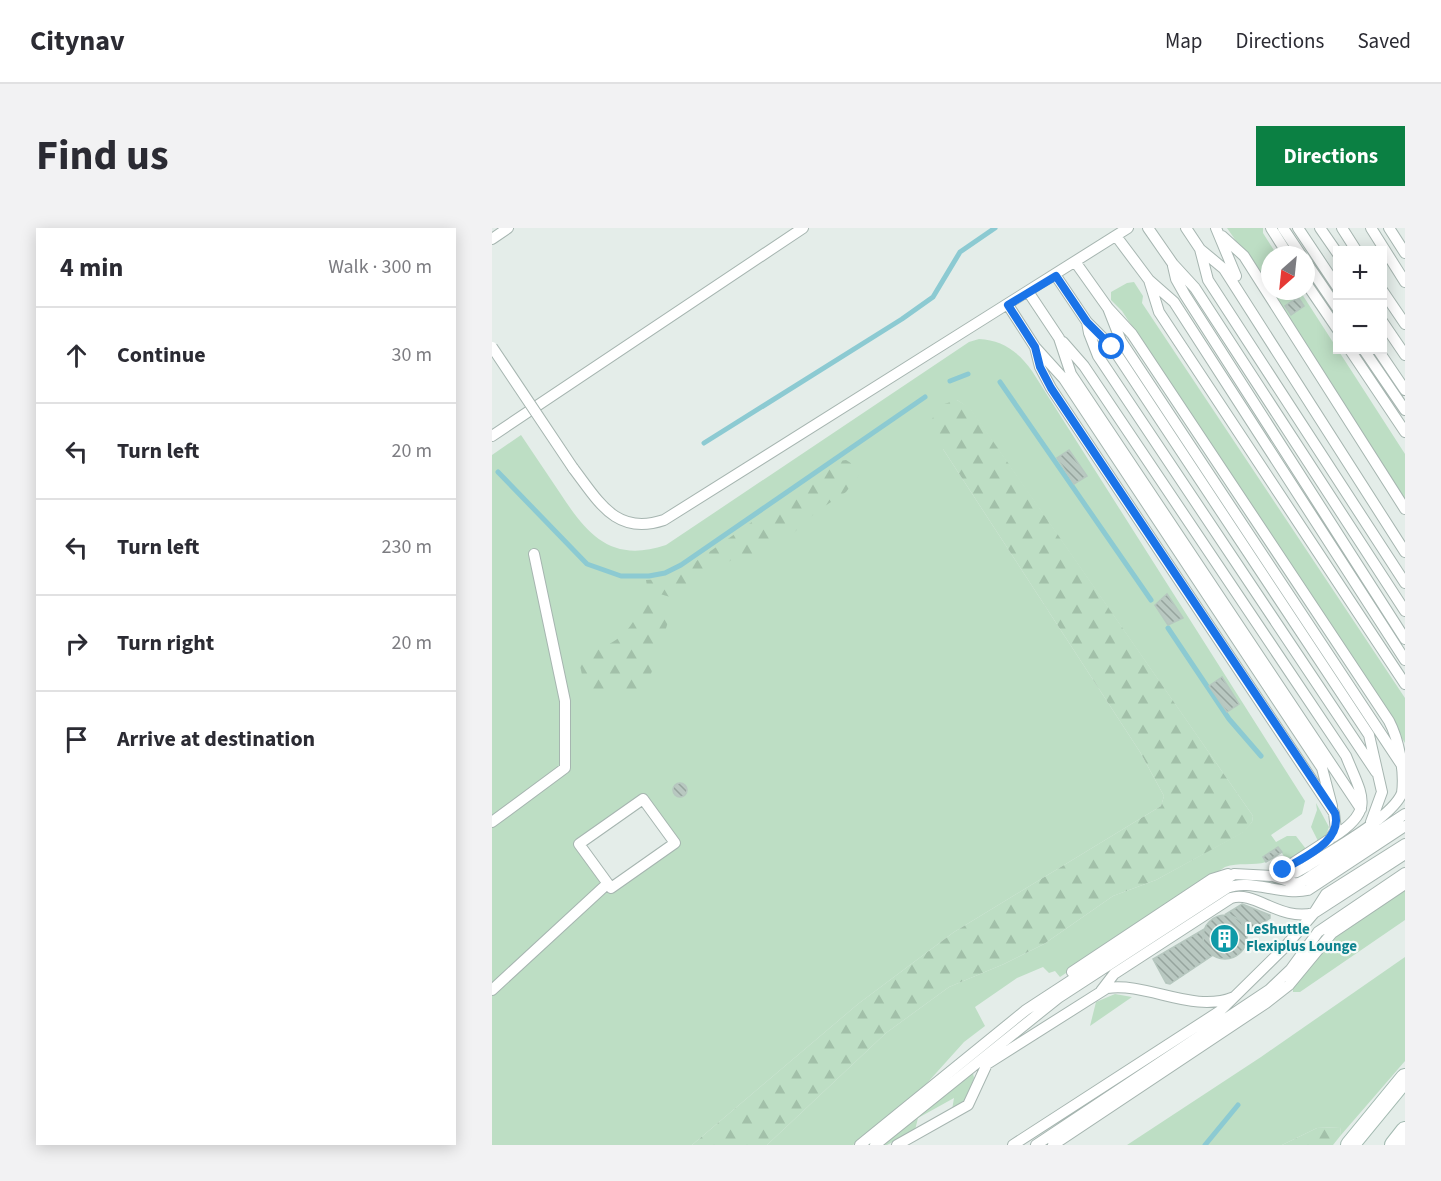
<!DOCTYPE html>
<html lang="en">
<head>
<meta charset="utf-8">
<style>
  :root { --surface:#fff; --page:#f2f2f3; --text:#2b2b33; --muted:#7c7c81; --line:#e1e1e2; --accent:#0b8043 }
  body { margin:0; font-family:"Source Sans 3",sans-serif; background:var(--page); color:var(--text) }
  .controls { position:absolute; right:18px; top:18px; display:grid; overflow:hidden; border-radius:0px; box-shadow:0 3px 15px #0003 }
  .controls button { width:54px; height:54px; display:grid; place-items:center; padding:0; border:0; border-bottom:2px solid var(--line); background:var(--surface); color:var(--text); font:30px sans-serif }
  .compass { position:absolute; left:769px; top:18px; width:54px; height:54px; border-radius:50%; background:var(--surface); box-shadow:0 3px 15px #0003; rotate:207deg }
  .stop { position:absolute; width:18px; height:18px; margin:-14px; border:4px solid #1a73e8; border-radius:50%; background:#fff }
  .stop.end { background:#1a73e8; border-color:#fff; box-shadow:0 2px 6px #0008 }
  .list { margin:0; padding:0; list-style:none }
  h2 { display:flex; justify-content:space-between; align-items:center; height:78px; margin:0; padding:0 24px; font-size:26px }
  h2 small { font-size:20px; font-weight:400; color:var(--muted) }
  .list li { display:grid; grid-template-columns:39px 1fr auto; gap:18px; align-items:center; box-sizing:border-box; height:96px; padding:0 24px; border-top:2px solid var(--line) }
  .list b { display:block; font-size:22px; white-space:nowrap }
  .list em { font-size:20px; font-style:normal; color:var(--muted) }
  .icon { flex:none; width:33px; height:33px; fill:none; stroke:currentColor; stroke-width:2; stroke-linecap:round; stroke-linejoin:round }
  .map { position:relative; flex:none; width:913px; height:917px; overflow:hidden; border-radius:0px }
  header { display:flex; align-items:center; gap:36px; box-sizing:border-box; height:84px; padding:0 30px; background:var(--surface); border-bottom:2px solid var(--line) }
  header strong { font-size:28px }
  nav { display:flex; gap:33px; margin-inline-start:auto; font-size:21px }
  .intro { display:flex; align-items:center; justify-content:space-between; box-sizing:border-box; height:144px; padding:0 36px }
  h1 { margin:0; font-size:42px }
  .button { padding:15px 27px; border-radius:0px; background:var(--accent); color:#fff; font-size:21px; font-weight:700 }
  main { display:flex; gap:36px; padding:0 36px }
  aside { flex:1; background:var(--surface); border-radius:0px; box-shadow:0 3px 15px #0003 }
  .map>svg:first-child { display:block }
  .green { fill:#bddec4; fill-rule:evenodd }
  .forest { fill:url(#forest-firs) }
  .lines { fill:none; stroke-linecap:round; stroke-linejoin:round }
  .stream { stroke:#8ccad2; stroke-width:5 }
  .building { fill:url(#building-back-hatch); stroke:#b6c7bf; stroke-width:1.5 }
  .service-casing { stroke:#a6b5b0; stroke-width:12 }
  .secondary-casing { stroke:#a2b9b0; stroke-width:20 }
  .service { stroke:#fff; stroke-width:10 }
  .secondary { stroke:#fff; stroke-width:18 }
  .service-bridge-casing { stroke:#a6b5b0; stroke-width:12; stroke-linecap:butt }
  .service-bridge { stroke:#fff; stroke-width:10 }
  .route { stroke:#1a73e8; stroke-width:8 }
  .labels { text-anchor:middle; stroke-width:4.5; stroke-linejoin:round; paint-order:stroke }
  .culture-label { font-size:15px; font-weight:bold; fill:#0d838f; stroke:#f4faf7; text-anchor:start }
</style>
</head>
<body>
<header>
<strong>Citynav</strong>
<nav><a>Map</a><a>Directions</a><a>Saved</a></nav>
</header>
<div class="intro"><h1>Find us</h1><a class="button">Directions</a></div>
<main>
<aside>
<h2>4 min<small>Walk · 300 m</small></h2>
<ul class="list">
<li><svg class="icon" aria-label="ahead" viewBox="0 0 24 24"><path d="M12 20V5M6 11l6-6 6 6"/></svg><div><b>Continue</b></div><em>30 m</em></li>
<li><svg class="icon" aria-label="left" viewBox="0 0 24 24"><path d="M17 20v-9H6M10 6l-5 5 5 5"/></svg><div><b>Turn left</b></div><em>20 m</em></li>
<li><svg class="icon" aria-label="left" viewBox="0 0 24 24"><path d="M17 20v-9H6M10 6l-5 5 5 5"/></svg><div><b>Turn left</b></div><em>230 m</em></li>
<li><svg class="icon" aria-label="right" viewBox="0 0 24 24"><path d="M7 20v-9h11M14 6l5 5-5 5"/></svg><div><b>Turn right</b></div><em>20 m</em></li>
<li><svg class="icon" aria-label="arrive" viewBox="0 0 24 24"><path d="M6 21V4h12l-3 4 3 4H6"/></svg><div><b>Arrive at destination</b></div></li>
</ul>
</aside>
<div class="map">
<svg width="913" height="917" viewBox="0 0 913 917">
  <defs>
    <pattern id="forest-firs" width="22" height="20" patternUnits="userSpaceOnUse" patternTransform="scale(1.5)"><rect width="22" height="20" fill="#bddec4"/><path d="M5 1l3.5 6h-7zM16 11l3.5 6h-7z" fill="#a2c0a9"/></pattern>
    <pattern id="building-back-hatch" width="6" height="6" patternUnits="userSpaceOnUse" patternTransform="scale(1.5)"><rect width="6" height="6" fill="#b9c8c1"/><path d="M-1 5l2 2M0 0l6 6M5-1l2 2" fill="none" stroke="#96a49e"/></pattern>
  </defs>
  <rect width="100%" height="100%" fill="#e4ede9"/>
  <path class="green" d="M 735,0 L 771,0 L 771,5 L 785,27 L 778,27 L 778,62 Z
    M 642,54 L 651,68 L 650,75 L 913,470 L 913,515 L 630,83 L 619,72 L 619,64 L 635,55 Z
    M 779,63 L 808,63 L 913,226 L 913,272 Z
    M 487,111 C 510,112 527,124 540,143 L 813,573 L 810,586 L 779,607 L 784,614 L 795,608 L 804,608 L 814,621 L 795,633 L 786,619 L 771,629 L 774,634 C 762,638 746,634 733,639 L 568,749 L 563,743 L 557,745 L 551,739 L 525,750 L 483,779 L 493,798 L 472,814 L 427,864 L 361,917 L 275,917 L 394,805 L 457,759 L 512,736 L 552,716 L 621,668 L 664,652 L 751,604 L 760,594 L 761,588 L 478,181 L 465,172 L 451,221 L 648,524 L 672,568 L 669,578 L 462,704 L 366,776 L 200,917 L 0,917 L 0,227 L 29,207 C 42,226 55,246 68,265 C 96,308 120,335 174,317 L 477,114 ZM 151,571 L 182,615 L 115,656 L 87,616 Z
    M 824,575 L 837,599 L 834,607 L 826,613 L 819,599 L 825,582 Z
    M 913,662 L 913,692 L 808,764 L 801,764 L 801,759 L 841,710 Z
    M 913,729 L 913,833 L 849,907 L 848,899 L 825,900 L 790,917 L 635,917 L 769,829 Z
    M 623,766 L 640,769 L 598,798 L 604,774 Z
    M 481,845 L 482,850 L 475,871 L 460,882 L 462,870 L 426,890 L 423,902 L 395,917 L 389,917 Z"/>
  <path class="forest" d="M 465,172 L 478,180 L 761,588 L 760,594 L 752,604 L 664,652 L 621,668 L 552,716 L 512,736 L 457,759 L 394,805 L 275,917 L 200,917 L 366,776 L 462,704 L 669,578 L 672,568 L 648,524 L 451,221 L 440,191 L 449,177 Z
    M 354,232 L 365,239 L 367,247 L 354,264 L 324,284 L 296,310 L 262,326 L 239,332 L 185,371 L 168,366 L 155,358 L 154,352 L 172,351 L 193,341 L 347,233 Z
    M 161,369 L 181,379 L 154,461 L 148,465 L 96,461 L 92,456 L 87,433 C 102,420 122,418 135,402 C 144,392 150,375 161,369 Z
    M 848,899 L 849,907 L 841,917 L 790,917 L 825,900 Z"/>
  <g class="lines">
    <path class="stream" d="M 458,153 L 476,146
      M 508,154 L 659,372
      M 212,215 L 410,91 L 441,69 L 468,24 L 503,0
      M 6,244 L 95,336 L 129,348 L 157,348 L 173,345 L 189,337 L 433,169
      M 676,400 L 737,491 L 769,528
      M 713,917 L 746,877"/>
  </g>
  <path class="building" d="M 806,69 L 812,78 L 799,87 L 793,78 Z
    M 577,222 L 595,248 L 582,256 L 565,230 Z
    M 675,366 L 691,390 L 676,397 L 663,377 Z
    M 730,449 L 747,476 L 735,484 L 717,458 Z
    M181 562a7 7 0 1 1 14 0a7 7 0 1 1-14 0Z
    M 786,619 L 790,624 L 774,634 L 771,629 Z
    M 750,676 L 778,687 L 778,690 L 755,706 L 748,692 L 734,686 Z
    M711 709a22 22 0 1 1 44 0a22 22 0 1 1-44 0Z
    M 712,701 L 711,714 L 721,727 L 678,756 L 674,755 L 661,731 Z"/>
  <g class="lines">
    <defs>
      <path id="service" d="M 656,0 L 681,36 L 703,60 L 913,383
        M 694,0 L 708,21 L 732,41 L 913,324
        M 724,0 L 744,48
        M 779,0 L 796,27
        M 791,0 L 809,27
        M 806,0 L 846,60
        M 828,0 L 846,26
        M 850,0 L 864,22
        M 879,0 L 913,54
        M 897,0 L 913,25
        M 624,8 L 657,52 L 667,84 L 913,456
        M 730,8 L 752,28 L 913,281
        M 0,11 L 16,0
        M 708,21 L 716,52 L 913,355
        M 814,34 L 846,81
        M 584,35 L 616,80 L 629,113 L 909,536
        M 681,38 L 684,51 L 693,67 L 913,411
        M 564,48 L 595,94 L 620,119 L 877,507 L 890,564 L 879,594
        M 657,52 L 682,74 L 913,432
        M 814,55 L 846,102
        M 890,62 L 913,96
        M 537,65 L 567,110 L 579,146 L 869,581
        M 516,77 L 543,119 L 572,151 L 830,540 L 840,578
        M 616,80 L 640,106 L 897,493 C 907,512 913,544 910,565 C 900,590 838,623 814,639 L 805,644 L 789,647
        M 890,93 L 913,127
        M 595,94 L 597,105 L 606,128 L 884,544
        M 571,114 L 592,138 L 854,528 C 870,568 884,582 841,609
        M 858,122 L 913,204
        M 872,122 L 913,182
        M 886,122 L 913,162
        M 0,208 L 311,0
        M 81,240 C 107,274 124,308 172,292 L 636,0
        M 151,571 L 183,615 L 119,660 L 87,616 Z
        M 0,594 L 73,540 L 73,473 L 42,326
        M 781,648 L 805,656 L 813,652 L 913,586
        M 580,744 L 720,651 L 736,646
        M 0,762 L 115,656
        M 609,763 L 622,746 L 739,670 C 762,662 789,694 822,685 L 834,666 L 913,616
        M 368,917 L 534,782 L 742,646 L 781,648 L 838,611 L 844,602 L 842,585 L 559,160 L 548,139 L 543,119
        M 383,917 L 566,770 L 735,660 C 757,650 790,668 816,662 L 913,598
        M 405,917 L 476,877 L 495,836 L 615,760 C 656,754 701,786 742,769
        M 521,917 L 728,783 L 792,720 L 822,685 L 913,626
        M 544,917 L 777,762 L 799,741 L 826,704 L 913,645
        M 561,917 L 774,775 L 797,757 L 840,705 L 913,656"/>
      <path id="secondary" d="M 858,917 L 913,850
        M 902,917 L 913,903"/>
    </defs>
    <use href="#service" class="service-casing"/>
    <use href="#secondary" class="secondary-casing"/>
    <use href="#service" class="service"/>
    <use href="#secondary" class="secondary"/>
    <defs>
      <path id="service-bridge" d="M 0,119 L 81,240"/>
    </defs>
    <use href="#service-bridge" class="service-bridge-casing"/>
    <use href="#service-bridge" class="service-bridge"/>
  </g>
  <g class="lines">
    <path class="route" d="M 620,119 L 595,94 L 564,48 L 516,77 L 543,119 L 548,139 L 559,160 L 843,585 C 851,614 811,629 791,642"/>
  </g>
  <defs>
    <symbol id="building-disc" viewBox="-11 -11 22 22"><circle r="9.5" fill="#0f9aa8" stroke="#f4faf7"/><path d="M-4-6H4V6H1V3H-1V6H-4ZM-2.5-4.3h1.7v1.8h-1.7ZM.8-4.3h1.7v1.8H.8ZM-2.5-1h1.7V.8h-1.7ZM.8-1h1.7V.8H.8Z" fill="#fff"/></symbol>
  </defs>
  <g fill-rule="evenodd">
    <use href="#building-disc" x="716" y="694" width="33" height="33"/>
  </g>
  <g class="labels">
    <g class="culture-label">
      <text x="754" y="706">LeShuttle<tspan x="754" dy="17">Flexiplus Lounge</tspan></text>
    </g>
  </g>
</svg>
<div class="controls">
<button>+</button>
<button>−</button>
</div>
<svg class="compass" viewBox="-18 -18 36 36"><path d="M0-13l5 13h-10z" fill="#e53935"/><path d="M0 13l5-13h-10z" fill="#7c7c81"/></svg>
<div class="stop" style="left:620px;top:119px"></div>
<div class="stop end" style="left:791px;top:642px"></div>
</div>
</main>
</body>
</html>
